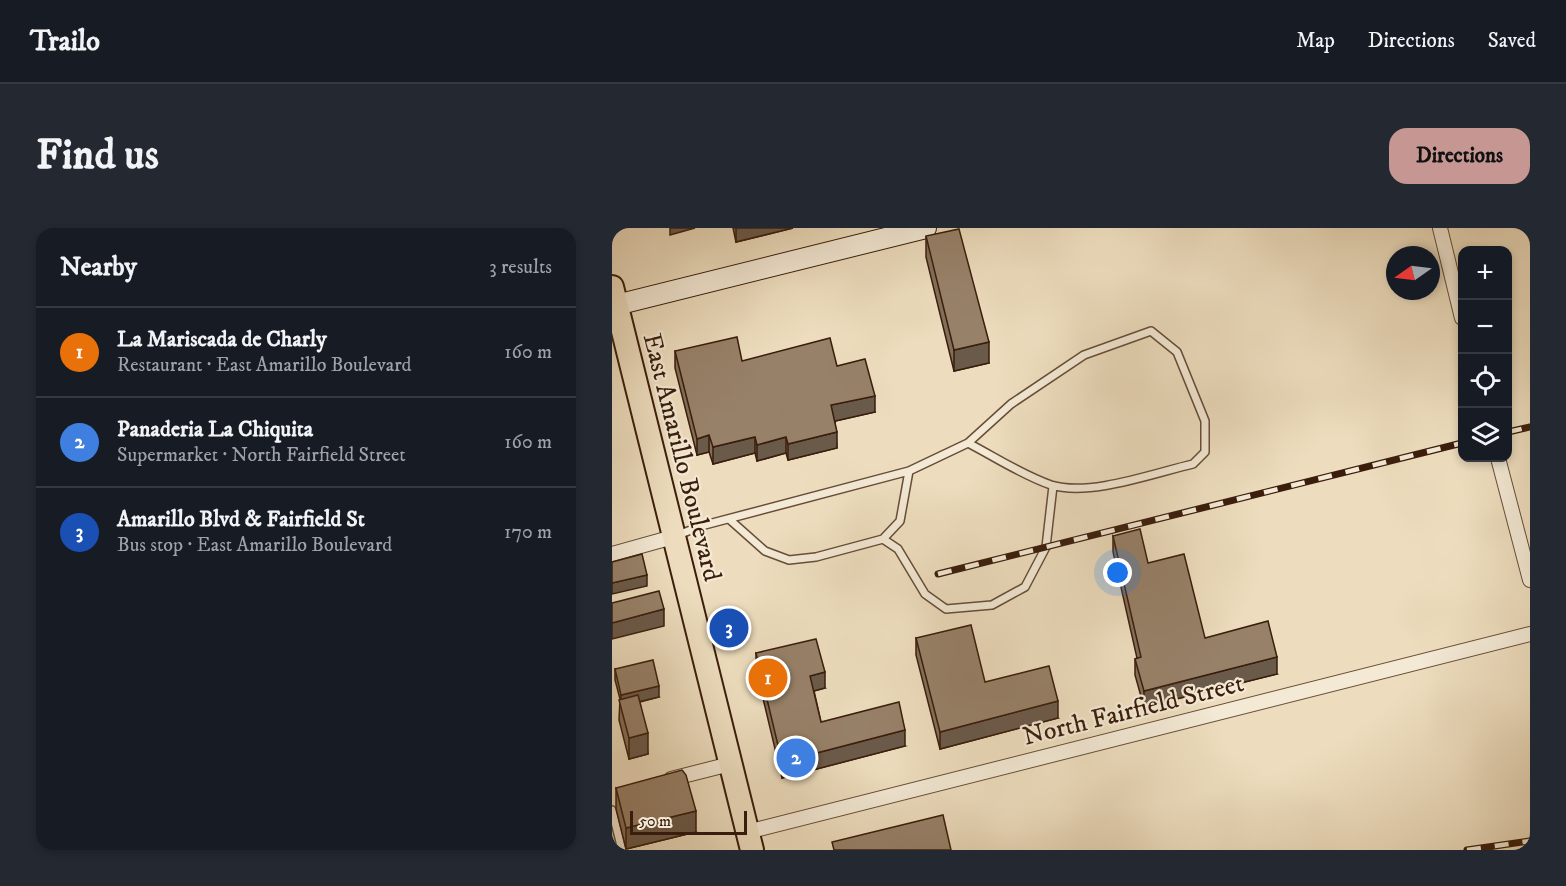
<!DOCTYPE html>
<html lang="en">
<head>
<meta charset="utf-8">
<style>
  :root { --surface:#171b24; --page:#242831; --text:#f1f3f6; --muted:#9ea1a6; --line:#363941; --accent:#c59692 }
  body { margin:0; font-family:"IM FELL DW Pica",serif; background:var(--page); color:var(--text) }
  .controls { position:absolute; right:18px; top:18px; display:grid; overflow:hidden; border-radius:12px; box-shadow:0 3px 9px #0003 }
  .controls button { width:54px; height:54px; display:grid; place-items:center; padding:0; border:0; border-bottom:2px solid var(--line); background:var(--surface); color:var(--text); font:30px sans-serif }
  .compass { position:absolute; left:774px; top:18px; width:54px; height:54px; border-radius:50%; background:var(--surface); box-shadow:0 3px 9px #0003; rotate:256deg }
  .scale { position:absolute; left:18px; bottom:15px; width:117px; box-sizing:border-box; padding-left:6px; border:3px solid #3a1d0c; border-top:0; font-size:16px; line-height:21px; white-space:nowrap; color:#3a1d0c; -webkit-text-stroke:4px #f3e9d5; paint-order:stroke }
  .you { position:absolute; left:506px; top:345px; width:21px; height:21px; margin:-15px; border:4px solid #fff; border-radius:50%; background:#1a73e8; box-shadow:0 0 0 9px #1a73e833 }
  .badge { display:grid; place-items:center; width:39px; height:39px; border-radius:50%; background:var(--accent); color:#fff; font-size:20px; font-weight:700 }
  .pin { position:absolute; translate:-50% -50%; border:3px solid #fff; box-shadow:0 2px 6px #0006 }
  .list { margin:0; padding:0; list-style:none }
  h2 { display:flex; justify-content:space-between; align-items:center; height:78px; margin:0; padding:0 24px; font-size:26px }
  h2 small { font-size:20px; font-weight:400; color:var(--muted) }
  .list li { display:grid; grid-template-columns:39px 1fr auto; gap:18px; align-items:center; box-sizing:border-box; height:90px; padding:0 24px; border-top:2px solid var(--line) }
  .list b { display:block; font-size:22px; white-space:nowrap }
  .list p { margin:0; font-size:20px; white-space:nowrap; color:var(--muted) }
  .list em { font-size:20px; font-style:normal; color:var(--muted) }
  .icon { flex:none; width:33px; height:33px; fill:none; stroke:currentColor; stroke-width:2; stroke-linecap:round; stroke-linejoin:round }
  .map { position:relative; flex:none; width:918px; height:622px; overflow:hidden; border-radius:18px }
  header { display:flex; align-items:center; gap:36px; box-sizing:border-box; height:84px; padding:0 30px; background:var(--surface); border-bottom:2px solid var(--line) }
  header strong { font-size:28px }
  nav { display:flex; gap:33px; margin-inline-start:auto; font-size:21px }
  .intro { display:flex; align-items:center; justify-content:space-between; box-sizing:border-box; height:144px; padding:0 36px }
  h1 { margin:0; font-size:42px }
  .button { padding:15px 27px; border-radius:18px; background:var(--accent); color:#111; font-size:21px; font-weight:700 }
  main { display:flex; gap:36px; padding:0 36px }
  aside { flex:1; background:var(--surface); border-radius:18px; box-shadow:0 3px 9px #0003 }
  .map>svg:first-child { display:block }
  .lines { fill:none; stroke-linecap:round; stroke-linejoin:round }
  .service-casing { stroke:#674d38; stroke-width:10 }
  .minor-casing { stroke:#674d38; stroke-width:16 }
  .secondary-casing { stroke:#3a1d0c; stroke-width:22 }
  .trunk-casing { stroke:#3a1d0c; stroke-width:26 }
  .service { stroke:#f3e9d5; stroke-width:7 }
  .minor { stroke:#f3e9d5; stroke-width:14 }
  .secondary { stroke:#f3e9d5; stroke-width:20 }
  .trunk { stroke:#edddbe; stroke-width:22 }
  .rail-casing { stroke:#3a1d0c; stroke-width:7 }
  .rail { stroke:#f3e9d5; stroke-width:4.5; stroke-dasharray:14; stroke-linecap:butt }
  .wall { fill:#826f5a; stroke:#3a1d0c; stroke-width:1.5 }
  .shaded-wall { fill:#6a5a4a; stroke:#3a1d0c; stroke-width:1.5 }
  .building { fill:#978169; stroke:#3a1d0c; stroke-width:1.5 }
  .labels { text-anchor:middle; stroke-width:4.5; stroke-linejoin:round; paint-order:stroke }
  .street-label { font-size:26px; fill:#3a1d0c; stroke:#f3e9d5 }
</style>
</head>
<body>
<header>
<strong>Trailo</strong>
<nav><a>Map</a><a>Directions</a><a>Saved</a></nav>
</header>
<div class="intro"><h1>Find us</h1><a class="button">Directions</a></div>
<main>
<aside>
<h2>Nearby<small>3 results</small></h2>
<ul class="list">
<li><span class="badge" style="background:#e8710a">1</span><div><b>La Mariscada de Charly</b><p>Restaurant · East Amarillo Boulevard</p></div><em>160 m</em></li>
<li><span class="badge" style="background:#3f7fe0">2</span><div><b>Panaderia La Chiquita</b><p>Supermarket · North Fairfield Street</p></div><em>160 m</em></li>
<li><span class="badge" style="background:#1a4fb4">3</span><div><b>Amarillo Blvd &amp; Fairfield St</b><p>Bus stop · East Amarillo Boulevard</p></div><em>170 m</em></li>
</ul>
</aside>
<div class="map">
<svg width="918" height="622" viewBox="0 0 918 622">
  <rect width="100%" height="100%" fill="#edddbe"/>
  <filter id="stains"><feTurbulence type="fractalNoise" baseFrequency=".00333" numOctaves="4"/><feColorMatrix values="0 0 0 0 .2 0 0 0 0 .09 0 0 0 0 .02 0 0 0 .5 -.17"/></filter>
  <radialGradient id="worn" r=".72"><stop offset=".6" stop-color="#630" stop-opacity="0"/><stop offset="1" stop-color="#630" stop-opacity=".3"/></radialGradient>
  <g class="lines">
    <defs>
      <path id="service" d="M 117,291 L 153,323 L 177,332 L 204,329 L 271,311 L 288,293 L 297,243
        M 66,307 L 89,298 L 297,243 L 356,215 L 399,176 L 472,127 L 539,103 L 565,124 L 593,193 L 593,224 L 581,236 C 542,245 478,269 439,257 C 410,247 383,229 356,215
        M 271,311 L 286,321 L 313,366 L 334,381 L 380,377 L 413,359 L 434,319 L 441,258
        M 0,582 L 10,622"/>
      <path id="minor" d="M 828,0 L 850,90
        M 886,230 L 918,352
        M 0,326 L 61,309
        M 59,551 L 118,536
        M 135,604 L 918,406"/>
      <path id="secondary" d="M 0,78 L 314,0"/>
      <path id="trunk" d="M 0,59 L 140,622"/>
    </defs>
    <use href="#service" class="service-casing"/>
    <use href="#minor" class="minor-casing"/>
    <use href="#secondary" class="secondary-casing"/>
    <use href="#trunk" class="trunk-casing"/>
    <use href="#service" class="service"/>
    <use href="#minor" class="minor"/>
    <use href="#secondary" class="secondary"/>
    <use href="#trunk" class="trunk"/>
    <defs>
      <path id="rail" d="M 896,204 L 918,199
        M 326,346 L 850,215
        M 855,622 L 918,613"/>
    </defs>
    <use href="#rail" class="rail-casing"/>
    <use href="#rail" class="rail"/>
  </g>
  <path class="wall" d="M 121,0 L 181,0 L 124,14 Z
    M 314,8 L 377,135 L 342,143 L 314,29 Z
    M 63,123 L 130,133 L 225,138 L 263,184 L 223,193 L 225,220 L 176,232 L 174,225 L 145,233 L 143,225 L 101,236 L 97,224 L 85,227 L 63,140 Z
    M 501,308 L 593,410 L 665,446 L 532,479 L 523,447 L 523,431 L 525,430 L 501,324 Z
    M 304,410 L 373,454 L 446,490 L 328,521 L 304,427 Z
    M 144,425 L 213,460 L 202,463 L 209,494 L 293,518 L 170,550 L 144,441 Z
    M 3,441 L 47,469 L 28,474 L 36,526 L 17,531 L 7,492 L 8,471 L 3,452 Z
    M 4,560 L 84,604 L 14,621 L 4,581 Z"/>
  <path class="shaded-wall" d="M 58,0 L 83,0 L 58,7 Z
    M 124,0 L 181,0 L 124,14 Z
    M 377,114 L 377,135 L 342,143 L 342,122 Z
    M 263,168 L 263,184 L 219,194 L 219,177 Z
    M 225,204 L 225,220 L 176,232 L 176,216 Z
    M 97,207 L 97,224 L 85,227 L 85,211 Z
    M 143,209 L 143,225 L 101,236 L 101,219 Z
    M 174,209 L 174,225 L 145,233 L 145,217 Z
    M 35,347 L 35,358 L 0,366 L 0,355 Z
    M 52,381 L 52,398 L 0,411 L 0,395 Z
    M 665,429 L 665,446 L 532,479 L 532,463 Z
    M 213,444 L 213,460 L 198,464 L 198,448 Z
    M 47,458 L 47,469 L 9,478 L 9,467 Z
    M 446,473 L 446,490 L 328,521 L 328,504 Z
    M 293,502 L 293,518 L 170,550 L 170,534 Z
    M 36,505 L 36,526 L 17,531 L 17,510 Z
    M 84,583 L 84,604 L 14,621 L 14,600 Z"/>
  <path class="building" d="M 347,1 L 377,114 L 342,122 L 314,8 Z
    M 125,109 L 130,133 L 218,110 L 225,138 L 253,131 L 263,168 L 219,177 L 225,204 L 176,216 L 174,209 L 145,217 L 143,209 L 101,219 L 97,207 L 85,211 L 63,123 Z
    M 528,301 L 536,335 L 572,326 L 593,410 L 656,393 L 665,429 L 532,463 L 523,431 L 529,429 L 501,308 Z
    M 30,326 L 35,347 L 0,355 L 0,334 Z
    M 47,363 L 52,381 L 0,395 L 0,375 Z
    M 359,397 L 373,454 L 437,438 L 446,473 L 328,504 L 304,410 Z
    M 204,411 L 213,444 L 198,448 L 209,494 L 287,474 L 293,502 L 170,534 L 144,425 Z
    M 41,432 L 47,458 L 9,467 L 3,441 Z
    M 26,467 L 36,505 L 17,510 L 7,472 Z
    M 70,542 L 74,547 L 84,583 L 14,600 L 4,560 Z
    M 331,587 L 339,622 L 222,622 L 220,614 Z"/>
  <g class="labels">
    <g class="street-label">
      <text transform="translate(71 229) rotate(76)" y="9">East Amarillo Boulevard</text>
      <text transform="translate(521 481) rotate(-14)" y="9">North Fairfield Street</text>
    </g>
  </g>
  <rect width="100%" height="100%" filter="url(#stains)"/>
  <rect width="100%" height="100%" fill="url(#worn)"/>
</svg>
<div class="controls">
<button>+</button>
<button>−</button>
<button><svg class="icon" aria-label="locate" viewBox="0 0 24 24"><circle cx="12" cy="12" r="6"/><path d="M12 2v4M12 18v4M2 12h4M18 12h4"/></svg></button>
<button><svg class="icon" aria-label="layers" viewBox="0 0 24 24"><path d="M12 4l9 5-9 5-9-5zM3 14l9 5 9-5"/></svg></button>
</div>
<svg class="compass" viewBox="-18 -18 36 36"><path d="M0-13l5 13h-10z" fill="#e53935"/><path d="M0 13l5-13h-10z" fill="#9ea1a6"/></svg>
<div class="scale">50 m</div>
<div class="you"></div>
<div class="pin badge" style="left:156px;top:450px;background:#e8710a">1</div>
<div class="pin badge" style="left:184px;top:530px;background:#3f7fe0">2</div>
<div class="pin badge" style="left:117px;top:400px;background:#1a4fb4">3</div>
</div>
</main>
</body>
</html>
